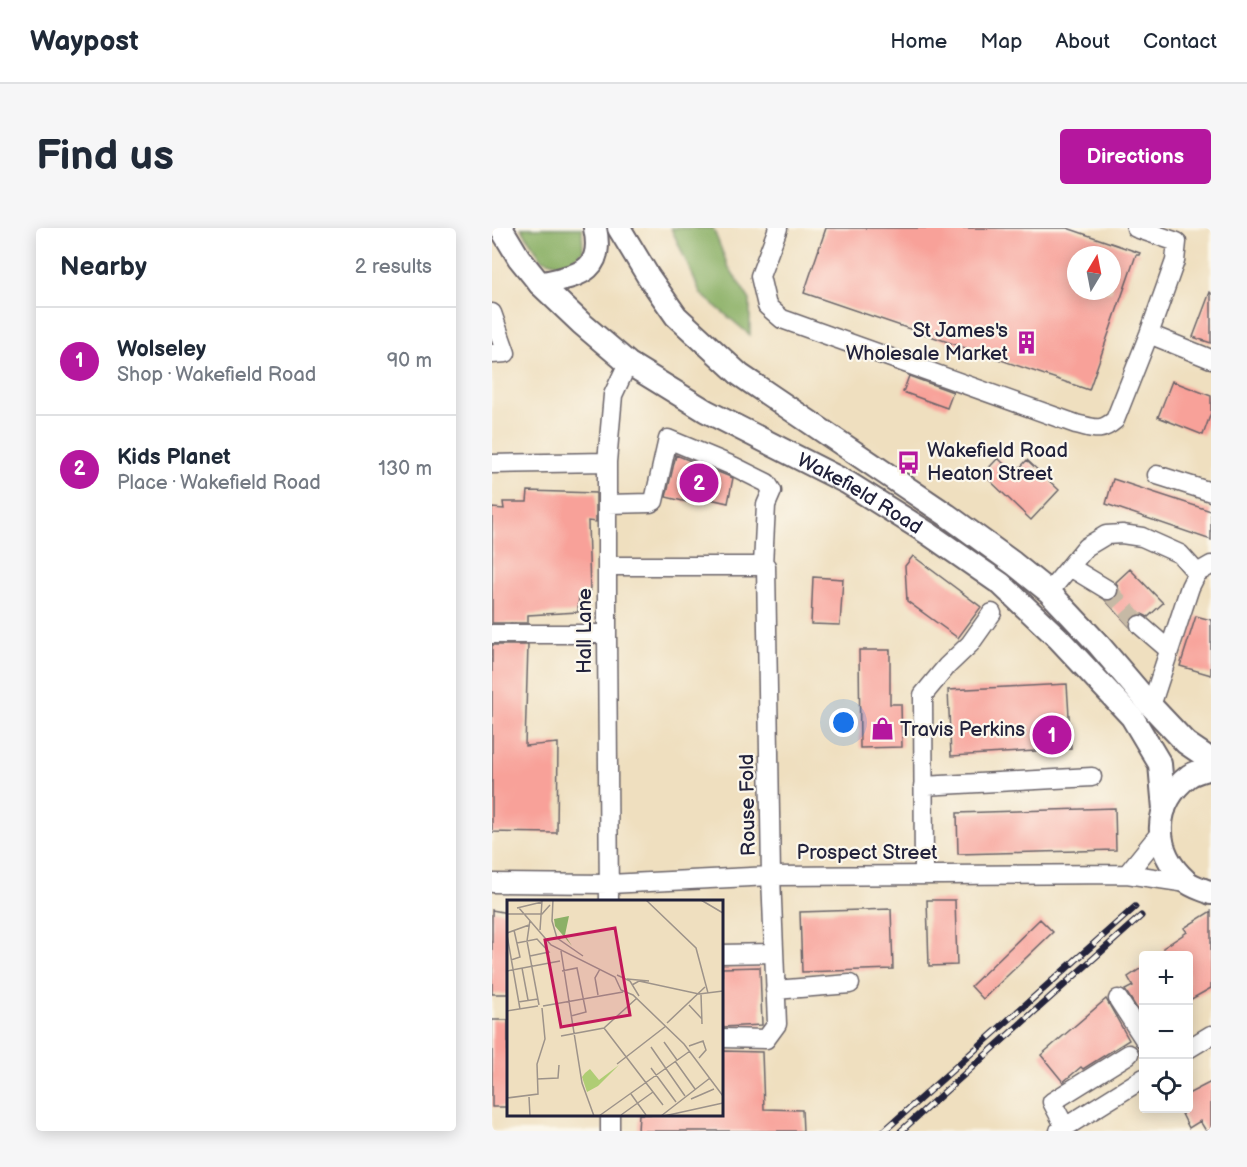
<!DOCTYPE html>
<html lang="en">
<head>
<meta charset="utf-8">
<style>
  :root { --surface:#fff; --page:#f6f6f7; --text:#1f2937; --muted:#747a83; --line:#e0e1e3; --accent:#b5179e }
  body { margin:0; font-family:"Balsamiq Sans",sans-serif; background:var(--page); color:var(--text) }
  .controls { position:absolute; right:18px; bottom:18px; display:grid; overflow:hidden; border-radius:6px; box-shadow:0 3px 15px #0003 }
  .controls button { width:54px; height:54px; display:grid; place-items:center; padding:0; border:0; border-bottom:2px solid var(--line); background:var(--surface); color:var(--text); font:30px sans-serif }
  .compass { position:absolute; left:575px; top:18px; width:54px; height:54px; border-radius:50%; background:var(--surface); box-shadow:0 3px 15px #0003; rotate:10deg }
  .you { position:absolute; left:352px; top:495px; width:21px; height:21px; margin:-15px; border:4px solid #fff; border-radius:50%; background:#1a73e8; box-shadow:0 0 0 9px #1a73e833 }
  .badge { display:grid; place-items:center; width:39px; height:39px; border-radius:50%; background:var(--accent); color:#fff; font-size:20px; font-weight:700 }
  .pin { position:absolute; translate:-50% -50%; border:3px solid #fff; box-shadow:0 2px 6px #0006 }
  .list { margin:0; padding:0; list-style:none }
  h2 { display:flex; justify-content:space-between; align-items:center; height:78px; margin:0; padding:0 24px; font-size:26px }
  h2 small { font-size:20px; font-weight:400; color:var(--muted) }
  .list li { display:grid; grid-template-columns:39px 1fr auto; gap:18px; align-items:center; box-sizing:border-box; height:108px; padding:0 24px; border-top:2px solid var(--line) }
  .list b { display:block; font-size:22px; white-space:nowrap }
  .list p { margin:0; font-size:20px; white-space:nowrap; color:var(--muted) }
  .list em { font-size:20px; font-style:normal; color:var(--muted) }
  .icon { flex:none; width:33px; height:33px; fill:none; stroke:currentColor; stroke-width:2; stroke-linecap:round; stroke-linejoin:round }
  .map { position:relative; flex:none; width:719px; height:903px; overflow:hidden; border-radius:6px }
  header { display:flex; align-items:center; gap:36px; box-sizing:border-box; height:84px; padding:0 30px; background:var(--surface); border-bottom:2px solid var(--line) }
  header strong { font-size:28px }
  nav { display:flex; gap:33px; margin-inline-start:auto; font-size:21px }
  .intro { display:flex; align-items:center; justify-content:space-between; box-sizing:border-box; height:144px; padding:0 36px }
  h1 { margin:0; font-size:42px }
  .button { padding:15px 27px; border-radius:6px; background:var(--accent); color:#fff; font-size:21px; font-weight:700 }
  main { display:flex; gap:36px; padding:0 36px }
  aside { flex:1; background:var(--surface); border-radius:6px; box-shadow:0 3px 15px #0003 }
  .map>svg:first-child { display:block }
  .forest { fill:#8bb066; stroke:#566950; stroke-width:1.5 }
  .building { fill:#f8a199; fill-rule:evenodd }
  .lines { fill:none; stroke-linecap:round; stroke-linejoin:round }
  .minor-tunnel { stroke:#c6b9a5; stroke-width:18; stroke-dasharray:18 9; stroke-linecap:butt }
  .minor-casing { stroke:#6a6469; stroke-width:21 }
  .major-casing { stroke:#6a6469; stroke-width:26 }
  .minor { stroke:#fff; stroke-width:18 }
  .major { stroke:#fff; stroke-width:22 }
  .rail-casing { stroke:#22223b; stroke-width:7 }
  .rail { stroke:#fbf7ec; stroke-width:4.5; stroke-dasharray:14; stroke-linecap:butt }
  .labels { text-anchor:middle; stroke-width:4.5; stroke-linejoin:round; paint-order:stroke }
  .poi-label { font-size:20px; fill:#22223b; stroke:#fbf7ec; text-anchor:start }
  .street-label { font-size:20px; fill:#22223b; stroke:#fbf7ec }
  .inset-road { fill:none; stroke:#9d938a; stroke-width:1.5 }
  .view { fill:#c2185b; fill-opacity:0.15; stroke:#c2185b; stroke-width:3 }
  .inset-edge { fill:none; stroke:#22223b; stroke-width:3 }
</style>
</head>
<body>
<header>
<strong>Waypost</strong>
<nav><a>Home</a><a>Map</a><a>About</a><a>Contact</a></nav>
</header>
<div class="intro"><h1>Find us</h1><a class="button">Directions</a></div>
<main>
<aside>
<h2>Nearby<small>2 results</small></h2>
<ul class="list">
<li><span class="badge">1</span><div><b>Wolseley</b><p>Shop · Wakefield Road</p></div><em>90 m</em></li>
<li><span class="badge">2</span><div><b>Kids Planet</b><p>Place · Wakefield Road</p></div><em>130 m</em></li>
</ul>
</aside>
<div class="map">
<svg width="719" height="903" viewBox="0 0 719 903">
  <rect width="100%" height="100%" fill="#fbf7ec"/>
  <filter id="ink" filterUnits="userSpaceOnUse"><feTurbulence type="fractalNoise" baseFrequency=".0167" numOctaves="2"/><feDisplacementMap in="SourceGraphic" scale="12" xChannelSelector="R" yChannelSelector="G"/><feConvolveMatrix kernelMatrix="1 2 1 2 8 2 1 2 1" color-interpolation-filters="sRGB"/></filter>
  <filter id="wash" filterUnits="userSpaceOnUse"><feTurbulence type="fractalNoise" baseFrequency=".008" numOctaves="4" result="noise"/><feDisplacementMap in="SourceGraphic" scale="24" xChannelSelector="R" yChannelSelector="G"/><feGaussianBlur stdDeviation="1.35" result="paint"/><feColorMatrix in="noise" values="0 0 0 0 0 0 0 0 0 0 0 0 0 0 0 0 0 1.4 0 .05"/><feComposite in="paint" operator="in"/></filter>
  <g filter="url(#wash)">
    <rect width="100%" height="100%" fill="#efdfbf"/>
    <path class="forest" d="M 29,0 L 90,0 L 91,23 L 72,38 L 50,31 Z
      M 179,0 L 221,0 L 236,38 L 258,72 L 258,107 L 209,66 Z"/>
    <g id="blocks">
      <path class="building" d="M 334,0 L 575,0 L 648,25 L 647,27 L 644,27 L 597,162 L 312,65 ZM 584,27 L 620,27 L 620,63 L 584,63 Z
        M 718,64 L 719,65 L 719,115 L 701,109 Z
        M 417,148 L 461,164 L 455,180 L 411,164 Z
        M 680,153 L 719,168 L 719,185 L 711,207 L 666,189 Z
        M 184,227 L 241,250 L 236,275 L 205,268 L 204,272 L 195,271 L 195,274 L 174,269 Z
        M 506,230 L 522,246 L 535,232 L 567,262 L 539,292 L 491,246 Z
        M 621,251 L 719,283 L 719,312 L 614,276 Z
        M 36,263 L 104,265 L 104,294 L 96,293 L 98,364 L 87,365 L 86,384 L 36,387 L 36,395 L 0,395 L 0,280 L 12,281 L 11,274 L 35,274 Z
        M 421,328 L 489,379 L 466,410 L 415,373 L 413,338 Z
        M 638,341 L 671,375 L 656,389 L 650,386 L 644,387 L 640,389 L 637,394 L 637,398 L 613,372 L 621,372 L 625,368 L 627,362 L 624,354 Z
        M 321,349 L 351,351 L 348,397 L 319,396 Z
        M 704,388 L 719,392 L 719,447 L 688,438 Z
        M 0,417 L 36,417 L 33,518 L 66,515 L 65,605 L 0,604 Z
        M 367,422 L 398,422 L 398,476 L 409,476 L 410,519 L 368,520 Z
        M 575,456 L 579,521 L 459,528 L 456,462 Z
        M 623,580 L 624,622 L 466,626 L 465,585 Z
        M 435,672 L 463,672 L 465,737 L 437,738 Z
        M 399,681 L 401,741 L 310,744 L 308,684 Z
        M 0,682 L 16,685 L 16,766 L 0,766 Z
        M 719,683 L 719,760 L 696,773 L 696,728 L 677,728 L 671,720 L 695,704 L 692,700 Z
        M 548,691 L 561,704 L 491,771 L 479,758 Z
        M 268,739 L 270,797 L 230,799 L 230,740 Z
        M 651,739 L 651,790 L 633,762 L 641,758 L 636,749 Z
        M 614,771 L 637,812 L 591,841 L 589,839 L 571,854 L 549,827 Z
        M 0,792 L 16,792 L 16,879 L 0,879 Z
        M 230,823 L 270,824 L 272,881 L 310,882 L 311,903 L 146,903 L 147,886 L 230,886 Z
        M 719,854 L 719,903 L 714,903 L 708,893 L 697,900 L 687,880 L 696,880 L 696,866 Z"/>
    </g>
  </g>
  <g filter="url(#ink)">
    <use href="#blocks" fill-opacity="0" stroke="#6a6469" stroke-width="1.5"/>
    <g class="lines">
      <path class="minor-tunnel" d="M 616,362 L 648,397"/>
      <defs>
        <path id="minor" d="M 286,0 L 268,48 L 275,78 L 290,91 L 584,196 C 602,200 608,205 623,192 L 657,106 L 683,33 L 685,14 L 644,0
          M 0,85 L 14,125 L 0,126
          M 657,106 L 719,131
          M 0,236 L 115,234
          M 665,247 L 719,264
          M 115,276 L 158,275 L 162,273 L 176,211 L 241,238 L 275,255 L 280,263 L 274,277 L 271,337
          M 115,338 L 274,338 L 279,648 L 285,796 L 274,811 L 230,810
          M 578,339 L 616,362
          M 557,364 L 594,319 L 614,307 L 630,306 L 650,309 L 688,326 L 705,345
          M 648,397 L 677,422
          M 0,406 L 115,406
          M 659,478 L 698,359 L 705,345 L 719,337
          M 431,558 L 600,549
          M 432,646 L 431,467 L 455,438 L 478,416 L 500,385
          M 635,646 L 668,605
          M 0,655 L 117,656 L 279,648 L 635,646 L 695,655
          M 117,674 L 115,406 L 115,234 L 121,167 L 136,135
          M 230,726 L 282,725
          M 283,762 L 358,756
          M 626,771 L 652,811
          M 696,821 L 719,807
          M 573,899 L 560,874 L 637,826
          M 118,903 L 118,886
          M 567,903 L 652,850"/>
        <g id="major">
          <path id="s1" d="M 9,0 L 27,30 L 48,56 L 89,95 L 136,135 L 214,183 L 356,255 L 437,306 L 509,356 L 566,410 L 640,489 L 668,536 L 672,581"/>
          <path d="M 127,0 L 156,48 L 184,88 L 248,147 L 455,287 L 521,335 L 557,364 L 607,417 L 659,478 L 694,515 L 719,532"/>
          <path d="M 48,56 C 84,47 113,46 103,0"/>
          <path d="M 719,540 C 712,542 703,544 697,548 C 660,576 660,623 694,653 C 700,659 711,661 719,665"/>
        </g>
      </defs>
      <use href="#minor" class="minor-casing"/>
      <use href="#major" class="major-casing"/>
      <use href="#minor" class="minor"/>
      <use href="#major" class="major"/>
      <defs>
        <path id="rail" d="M 392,903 L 643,679
          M 409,903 L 649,688"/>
      </defs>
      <use href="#rail" class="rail-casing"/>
      <use href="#rail" class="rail"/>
    </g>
  </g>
  <defs>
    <symbol id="building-bare" viewBox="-9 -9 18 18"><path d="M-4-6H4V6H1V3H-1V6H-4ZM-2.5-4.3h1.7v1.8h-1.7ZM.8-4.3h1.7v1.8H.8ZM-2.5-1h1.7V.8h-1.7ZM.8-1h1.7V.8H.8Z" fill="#b5179e" stroke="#fbf7ec" stroke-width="2.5" paint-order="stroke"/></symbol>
    <symbol id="bus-bare" viewBox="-9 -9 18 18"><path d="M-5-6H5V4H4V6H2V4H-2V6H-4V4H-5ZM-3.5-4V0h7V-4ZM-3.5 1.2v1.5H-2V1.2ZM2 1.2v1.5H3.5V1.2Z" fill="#b5179e" stroke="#fbf7ec" stroke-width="2.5" paint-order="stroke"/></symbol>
    <symbol id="shop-bare" viewBox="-9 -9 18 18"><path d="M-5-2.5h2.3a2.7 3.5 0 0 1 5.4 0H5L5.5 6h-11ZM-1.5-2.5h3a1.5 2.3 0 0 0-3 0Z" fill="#b5179e" stroke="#fbf7ec" stroke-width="2.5" paint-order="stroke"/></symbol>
  </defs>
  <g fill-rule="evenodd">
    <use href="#building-bare" x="518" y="98" width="33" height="33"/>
    <use href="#bus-bare" x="400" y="218" width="33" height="33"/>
    <use href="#shop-bare" x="374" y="484" width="33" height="33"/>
  </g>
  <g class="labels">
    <g class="poi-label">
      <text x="516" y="109" text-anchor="end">St James's<tspan x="516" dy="23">Wholesale Market</tspan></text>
      <text x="435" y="229">Wakefield Road<tspan x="435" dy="23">Heaton Street</tspan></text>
      <text x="408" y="508">Travis Perkins</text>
    </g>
    <g class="street-label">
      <text dy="7" stroke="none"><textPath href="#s1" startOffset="453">Wakefield Road</textPath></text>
      <text transform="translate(92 403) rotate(-90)" y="7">Hall Lane</text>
      <text transform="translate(255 577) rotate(-91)" y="7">Rouse Fold</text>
      <text x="375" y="631">Prospect Street</text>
    </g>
  </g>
  <g transform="translate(15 672)">
    <rect width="216" height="216" fill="#efdfbf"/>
    <path d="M 112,165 L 91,186 L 80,192 L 75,177 L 78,173 L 83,169 L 92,180 Z" fill="#afcd74"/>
    <path d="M 62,16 L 58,35 L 65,46 L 48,26 L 47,19 Z" fill="#8bb066"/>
    <path class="inset-road" d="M 46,0 L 45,21 L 50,38 L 76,56M 139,0 L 189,48 L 201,93M 194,0 L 216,13M 10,8 L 35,2M 12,8 L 44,45 L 108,77 L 114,90 L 126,95 L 177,144 L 216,196M 0,14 L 35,14 L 43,5M 23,20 L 20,41 L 32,105M 33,30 L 35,1M 0,33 L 22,25M 0,35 L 13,109M 10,43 L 30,39 L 42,52 L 23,56M 54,51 L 75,183 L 87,216M 4,60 L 13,57 L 7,30M 15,68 L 21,100M 0,71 L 53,61M 55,71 L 70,68 L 79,112 L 64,116M 110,75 L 123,81 L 132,96M 120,79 L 142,81M 125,85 L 132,81 L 192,94 L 216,91M 194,94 L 195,124M 91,95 L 88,78 L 93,69M 11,102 L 31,99M 182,105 L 195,119M 36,106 L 116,92M 0,111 L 31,106M 160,123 L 198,87M 97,128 L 156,205M 54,136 L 97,128 L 130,98M 157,142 L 170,160M 182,146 L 196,141 L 199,150 L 192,158M 144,147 L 178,196M 168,161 L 188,189M 110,164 L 159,126M 144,168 L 169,202M 30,179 L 51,178 L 52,165M 124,194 L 139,215M 22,197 L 23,216M 0,198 L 31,194 L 30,164 L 38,139 L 35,108M 184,199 L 207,189M 114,215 L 146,192M 92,216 L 183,151M 154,216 L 203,178M 157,216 L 216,203"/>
    <path class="view" d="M 108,28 L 123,115 L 54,127 L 38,40 Z"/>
    <rect width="216" height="216" class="inset-edge"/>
  </g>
</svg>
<div class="controls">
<button>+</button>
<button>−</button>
<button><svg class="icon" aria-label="locate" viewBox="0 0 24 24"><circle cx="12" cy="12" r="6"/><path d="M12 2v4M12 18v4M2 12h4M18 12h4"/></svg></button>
</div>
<svg class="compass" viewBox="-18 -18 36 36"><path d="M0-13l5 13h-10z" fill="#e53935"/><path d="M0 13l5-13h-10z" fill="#747a83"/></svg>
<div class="you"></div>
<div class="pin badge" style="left:560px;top:507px">1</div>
<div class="pin badge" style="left:207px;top:255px">2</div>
</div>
</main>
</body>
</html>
